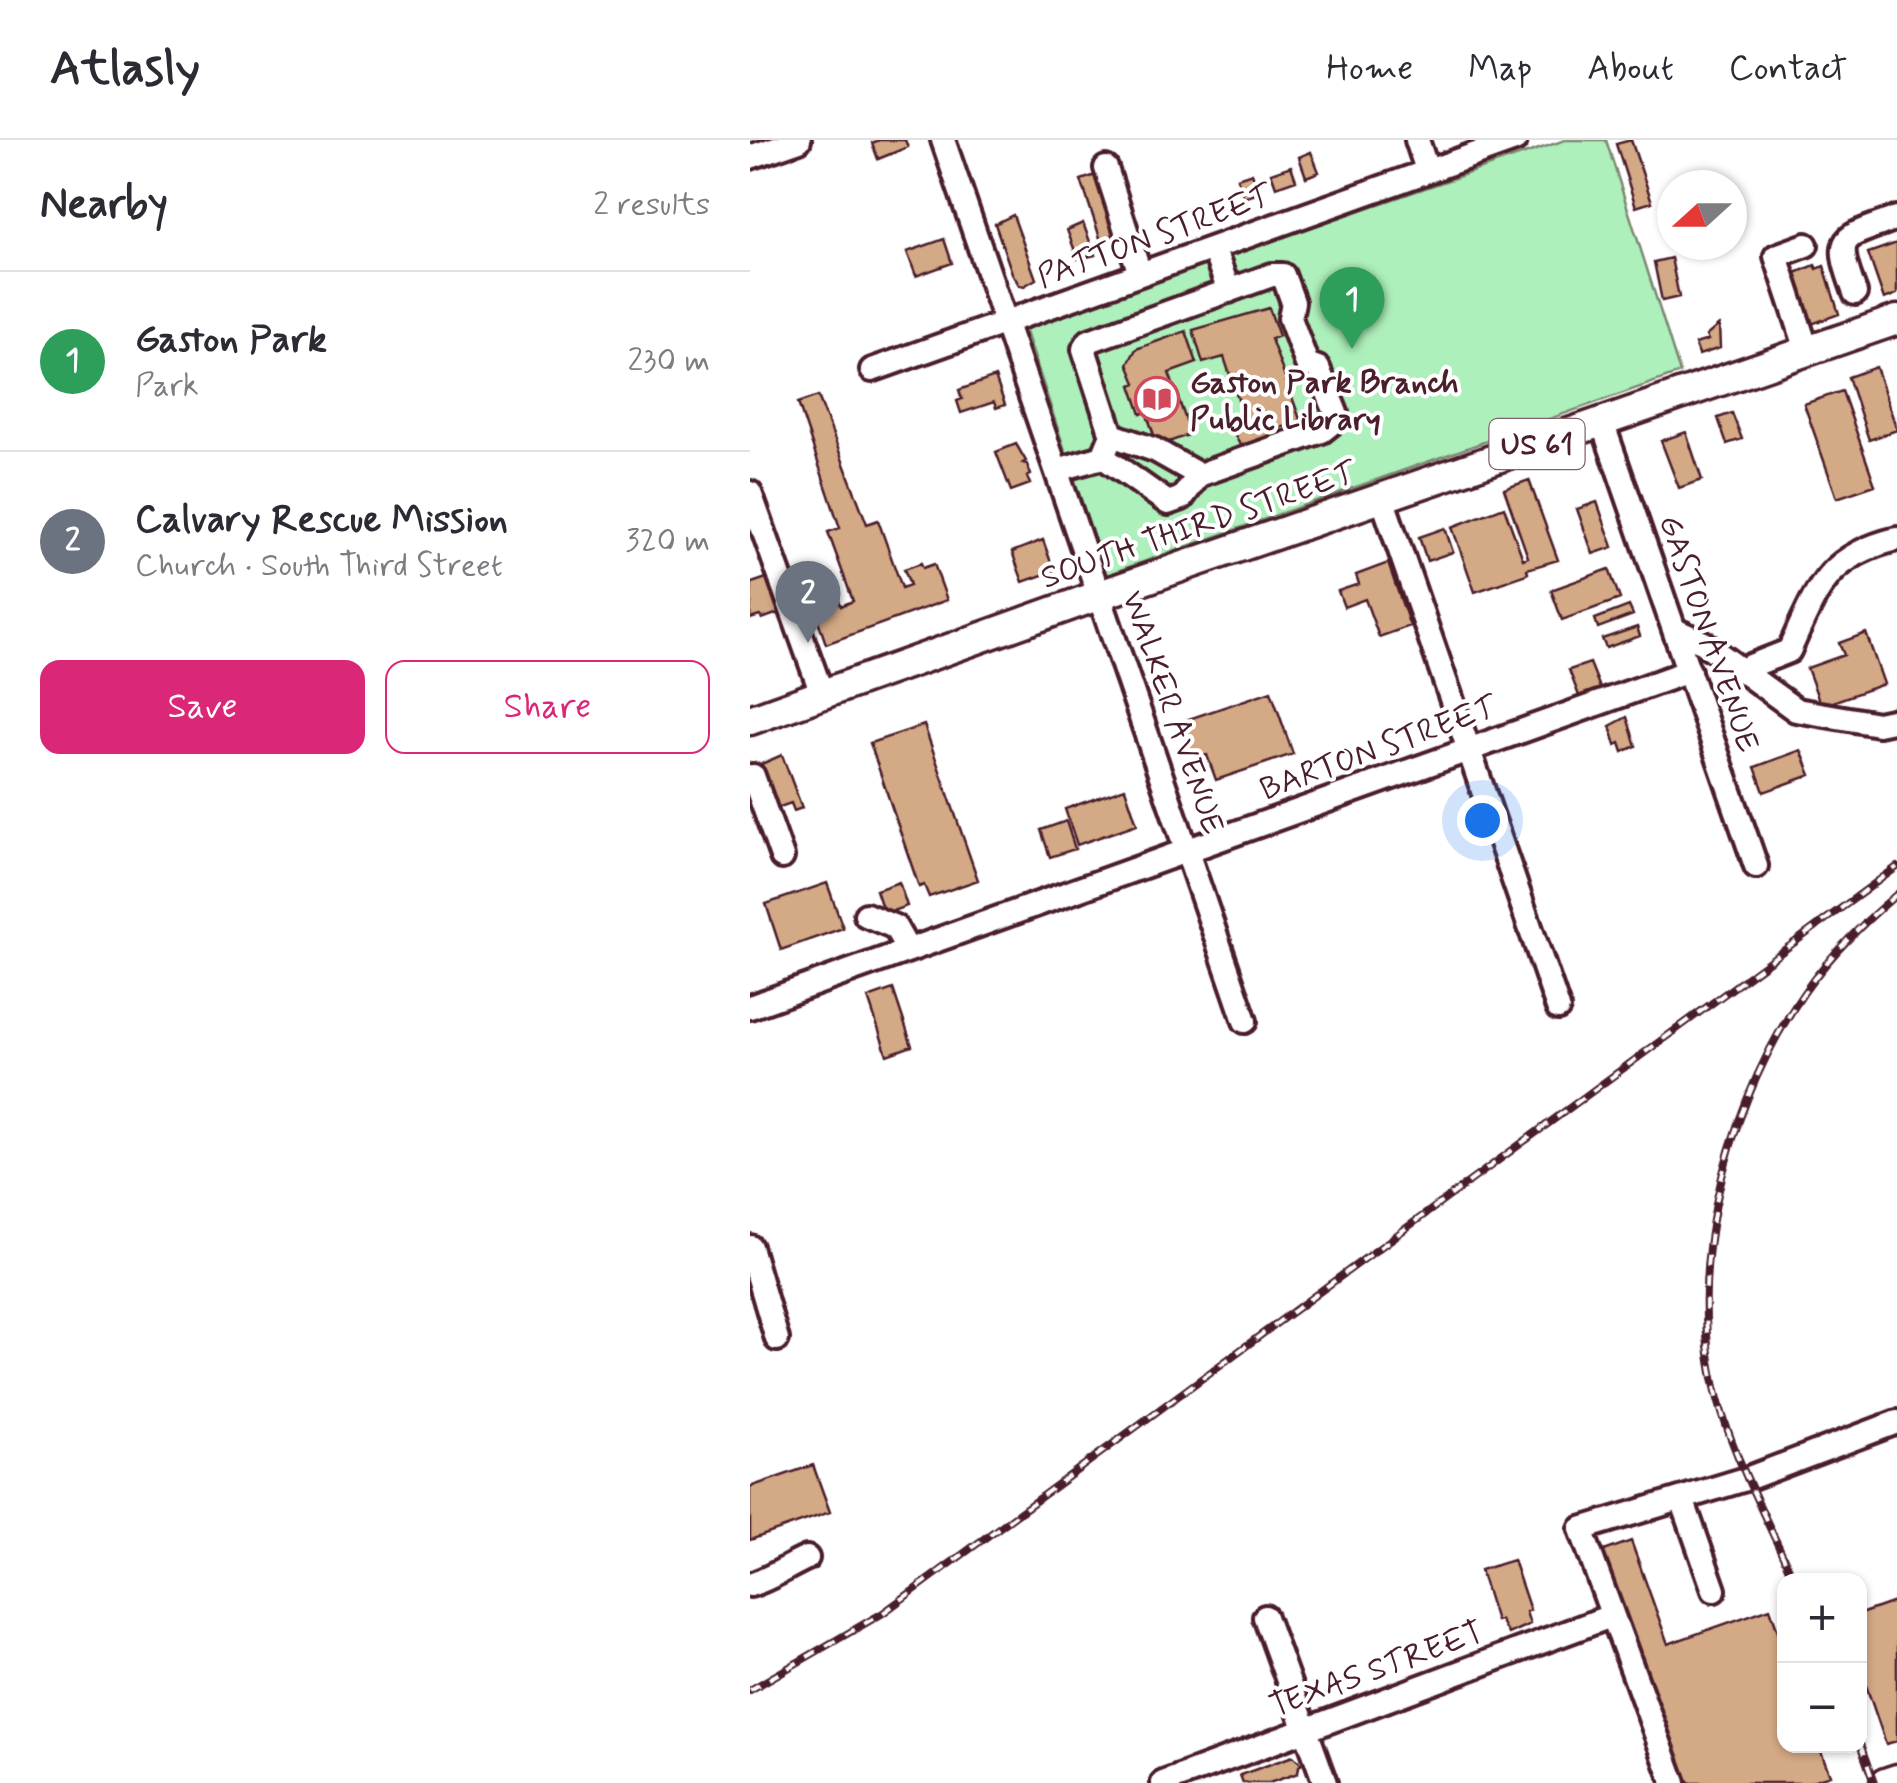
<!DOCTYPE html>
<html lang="en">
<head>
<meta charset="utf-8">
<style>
  :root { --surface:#fff; --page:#f2f2f3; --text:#2b2b33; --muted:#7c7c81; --line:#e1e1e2; --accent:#db2777 }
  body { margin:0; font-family:Mynerve,sans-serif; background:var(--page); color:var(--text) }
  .controls { position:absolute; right:30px; bottom:30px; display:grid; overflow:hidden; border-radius:20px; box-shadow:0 2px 8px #0004 }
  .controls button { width:90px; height:90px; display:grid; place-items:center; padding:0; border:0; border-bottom:2px solid var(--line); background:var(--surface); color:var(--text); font:50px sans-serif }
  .compass { position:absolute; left:907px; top:30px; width:90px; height:90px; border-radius:50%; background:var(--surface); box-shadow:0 2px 8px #0004; rotate:249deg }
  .you { position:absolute; left:732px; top:680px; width:35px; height:35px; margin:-25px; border:8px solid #fff; border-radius:50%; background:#1a73e8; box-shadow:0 0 0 15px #1a73e833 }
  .badge { display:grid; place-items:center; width:65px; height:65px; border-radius:50%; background:var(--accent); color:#fff; font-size:32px; font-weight:700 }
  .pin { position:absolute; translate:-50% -82px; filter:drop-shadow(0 2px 5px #0008) }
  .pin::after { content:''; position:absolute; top:52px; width:35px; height:30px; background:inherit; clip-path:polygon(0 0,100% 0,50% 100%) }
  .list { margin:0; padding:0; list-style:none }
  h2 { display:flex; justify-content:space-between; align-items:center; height:130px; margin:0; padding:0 40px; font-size:42px }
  h2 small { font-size:32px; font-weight:400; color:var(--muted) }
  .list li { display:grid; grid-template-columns:65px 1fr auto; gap:30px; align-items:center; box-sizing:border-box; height:180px; padding:0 40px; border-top:2px solid var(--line) }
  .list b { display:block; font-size:38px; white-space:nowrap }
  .list p { margin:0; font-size:32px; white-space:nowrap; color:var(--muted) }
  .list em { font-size:32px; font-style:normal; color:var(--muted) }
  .actions { display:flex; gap:20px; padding:30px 40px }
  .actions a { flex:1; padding:22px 0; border:2px solid var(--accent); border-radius:20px; text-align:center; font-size:35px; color:var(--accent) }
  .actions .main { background:var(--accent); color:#fff }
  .map { position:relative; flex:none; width:1147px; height:1643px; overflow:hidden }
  header { display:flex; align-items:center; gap:60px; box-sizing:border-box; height:140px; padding:0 50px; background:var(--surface); border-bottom:2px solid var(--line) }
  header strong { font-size:48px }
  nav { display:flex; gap:55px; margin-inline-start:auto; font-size:35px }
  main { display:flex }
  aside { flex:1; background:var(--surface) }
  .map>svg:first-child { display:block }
  .green { fill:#adf0bb; stroke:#7c8873; stroke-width:2.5 }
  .building { fill:#d4a985; stroke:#4a1f2b; stroke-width:2.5 }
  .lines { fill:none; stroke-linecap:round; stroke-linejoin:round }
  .minor-casing { stroke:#4a1f2b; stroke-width:30 }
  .major-casing { stroke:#4a1f2b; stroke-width:35 }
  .minor { stroke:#fff; stroke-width:22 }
  .major { stroke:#fff; stroke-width:28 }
  .rail-casing { stroke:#4a1f2b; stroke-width:8 }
  .rail { stroke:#fff; stroke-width:4; stroke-dasharray:11; stroke-linecap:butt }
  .labels { text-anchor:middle; stroke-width:8; stroke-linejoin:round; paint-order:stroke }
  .shield { fill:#fff; stroke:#80626b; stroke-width:2.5 }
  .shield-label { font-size:30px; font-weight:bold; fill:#4a1f2b }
  .street-label { font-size:32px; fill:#4a1f2b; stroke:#fff }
  .poi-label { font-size:32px; font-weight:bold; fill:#4a1f2b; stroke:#fff; text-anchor:start }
</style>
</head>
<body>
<header>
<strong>Atlasly</strong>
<nav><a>Home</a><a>Map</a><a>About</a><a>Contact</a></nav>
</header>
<main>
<aside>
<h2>Nearby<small>2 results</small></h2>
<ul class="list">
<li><span class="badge" style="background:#2e9e5b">1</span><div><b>Gaston Park</b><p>Park</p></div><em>230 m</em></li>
<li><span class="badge" style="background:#6b7280">2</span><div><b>Calvary Rescue Mission</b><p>Church · South Third Street</p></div><em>320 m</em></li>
</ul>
<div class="actions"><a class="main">Save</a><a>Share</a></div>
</aside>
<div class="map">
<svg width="1147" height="1643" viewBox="0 0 1147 1643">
  <rect width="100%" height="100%" fill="#fff"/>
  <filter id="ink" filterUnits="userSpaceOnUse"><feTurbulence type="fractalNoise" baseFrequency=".01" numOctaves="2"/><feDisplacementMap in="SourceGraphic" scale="20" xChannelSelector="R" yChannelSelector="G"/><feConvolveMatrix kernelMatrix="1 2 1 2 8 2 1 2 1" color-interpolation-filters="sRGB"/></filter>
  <g filter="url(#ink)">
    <path class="green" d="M 815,0 L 856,0 L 930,233 L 356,435 L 274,186 Z"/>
    <path class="building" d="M 129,0 L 155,0 L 158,7 L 128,19 L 122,3 Z
      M 881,0 L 902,62 L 886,67 L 866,4 Z
      M 561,12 L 569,32 L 556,37 L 549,17 Z
      M 541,26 L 546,40 L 526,47 L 521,33 Z
      M 351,33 L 372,97 L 352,104 L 331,40 Z
      M 502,33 L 509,53 L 494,58 L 487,38 Z
      M 263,75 L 286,139 L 274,146 L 269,145 L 262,133 L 245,84 Z
      M 333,83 L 345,115 L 328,119 L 317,90 Z
      M 194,99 L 202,123 L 166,136 L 157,112 Z
      M 1147,103 L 1147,154 L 1134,159 L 1118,113 Z
      M 921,118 L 929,157 L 912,161 L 904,122 Z
      M 1065,125 L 1067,129 L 1074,126 L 1089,174 L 1059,185 L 1043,134 Z
      M 519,168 L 529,196 L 521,199 L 551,282 L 529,288 L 533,295 L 490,305 L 483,291 L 496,283 L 474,217 L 453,223 L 443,190 Z
      M 969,185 L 970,208 L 949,215 L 945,204 L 958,200 L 956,196 Z
      M 436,191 L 447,223 L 419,233 L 441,294 L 419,302 L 404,295 L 396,272 L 391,274 L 381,245 L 386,243 L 378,224 L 386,209 Z
      M 1126,227 L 1147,290 L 1119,300 L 1098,237 Z
      M 245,237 L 255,265 L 246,268 L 244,262 L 211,273 L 207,261 L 212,259 L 209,250 Z
      M 1092,251 L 1125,345 L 1087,358 L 1054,264 Z
      M 68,256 L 117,384 L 128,380 L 152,448 L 160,445 L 154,429 L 171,423 L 173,428 L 184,424 L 197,460 L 76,504 L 63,466 L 88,457 L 91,466 L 103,461 L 78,392 L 90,388 L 48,263 Z
      M 982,273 L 992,299 L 977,304 L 968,278 Z
      M 936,292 L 952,340 L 929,348 L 911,301 Z
      M 266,304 L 276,321 L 273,323 L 277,324 L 281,335 L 277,337 L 280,344 L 261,351 L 246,312 Z
      M 779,340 L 808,420 L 777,429 L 778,433 L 774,435 L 725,452 L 702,387 L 754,367 L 773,419 L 778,417 L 754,349 Z
      M 847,362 L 863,407 L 843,414 L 827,369 Z
      M 695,388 L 703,412 L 677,421 L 669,397 Z
      M 293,400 L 304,431 L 273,442 L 262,412 Z
      M 638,423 L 660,486 L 629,497 L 615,459 L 594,467 L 588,451 L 609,444 L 606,435 Z
      M 859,429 L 870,459 L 812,480 L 801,450 Z
      M 22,436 L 31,461 L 27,463 L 31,463 L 34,471 L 12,479 L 10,476 L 0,479 L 2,443 Z
      M 879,466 L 883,475 L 848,488 L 845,479 Z
      M 887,487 L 890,496 L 856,508 L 852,499 Z
      M 1116,493 L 1134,544 L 1071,566 L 1057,528 L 1094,515 L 1089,503 Z
      M 840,523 L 850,548 L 829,556 L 819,530 Z
      M 521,551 L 543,614 L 466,640 L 457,615 L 443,620 L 430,582 Z
      M 877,577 L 886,606 L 873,612 L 870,603 L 866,605 L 860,586 Z
      M 174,585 L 228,740 L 179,757 L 174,745 L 169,747 L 120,603 Z
      M 1051,610 L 1061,635 L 1014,652 L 1005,627 Z
      M 32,615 L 52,668 L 44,671 L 41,663 L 24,669 L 9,625 Z
      M 375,648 L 387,684 L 327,705 L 315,669 Z
      M 316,681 L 325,709 L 300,717 L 291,690 Z
      M 149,742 L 157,766 L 134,774 L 126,750 Z
      M 77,743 L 93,788 L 31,810 L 16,764 Z
      M 143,849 L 162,906 L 137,915 L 118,858 Z
      M 63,1325 L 80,1372 L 0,1400 L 0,1347 Z
      M 881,1401 L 918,1504 L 1020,1468 L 1034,1508 L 1034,1606 L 1069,1606 L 1080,1635 L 1056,1643 L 931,1643 L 846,1414 Z
      M 763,1420 L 780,1470 L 776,1472 L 780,1484 L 758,1494 L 750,1480 L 746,1481 L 730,1430 Z
      M 1147,1461 L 1147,1601 L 1136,1604 L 1110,1528 L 1110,1474 Z
      M 543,1616 L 552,1624 L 549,1626 L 548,1633 L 519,1643 L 493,1643 L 490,1635 Z"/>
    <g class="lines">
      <defs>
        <path id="minor" d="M 193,0 L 495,881
          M 667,0 L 677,30
          M 0,17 L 49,0
          M 356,28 L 390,134
          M 1056,105 L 1026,116 L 1057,210
          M 463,108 L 479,151
          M 1105,153 C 1083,93 1091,99 1147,78
          M 122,230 L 765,0
          M 852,282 L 1006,726
          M 362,295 L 405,310 L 449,335
          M 307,330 L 353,317 L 418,363 L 432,358 L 449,335 L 572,291 L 582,283 L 586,273 L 568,228 L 557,224 L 540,178 L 543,162 L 533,135 L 522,135 L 339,201 L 334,209 L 362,295 L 353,317
          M 0,353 L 72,554
          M 632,358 L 808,868
          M 925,490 L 954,503 L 1046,570 L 1128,584 L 1147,580
          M 993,529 L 1039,511 C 1067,450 1076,416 1147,399
          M 0,637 L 3,636 L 32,717
          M 116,775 L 145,787 L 158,810
          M 0,867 L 939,531
          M 0,1107 L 27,1199
          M 932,1359 L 964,1450
          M 0,1445 C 22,1438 37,1427 57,1418
          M 515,1477 L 575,1643
          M 413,1643 L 861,1476
          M 924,1643 L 831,1389 L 999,1338 L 1147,1282"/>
        <path id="major" d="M 0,580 L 350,455 L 1147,180
          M 1135,1643 L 1147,1639"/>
      </defs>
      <use href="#minor" class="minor-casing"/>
      <use href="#major" class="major-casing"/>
      <use href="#minor" class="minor"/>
      <use href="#major" class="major"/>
      <defs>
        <path id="rail" d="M 1044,1440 C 1020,1386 990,1330 972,1273 C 931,1143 973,978 1045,866 C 1072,823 1108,787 1147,754
          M 0,1550 L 133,1473 L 1147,727
          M 1110,1604 L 1124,1643"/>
      </defs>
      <use href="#rail" class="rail-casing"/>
      <use href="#rail" class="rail"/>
    </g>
  </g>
  <defs>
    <symbol id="library-ring" viewBox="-11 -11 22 22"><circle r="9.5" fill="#fff" stroke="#d1495b" stroke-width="1.5"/><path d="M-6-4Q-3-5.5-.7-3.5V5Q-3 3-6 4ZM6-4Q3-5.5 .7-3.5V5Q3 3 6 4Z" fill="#d1495b"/></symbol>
  </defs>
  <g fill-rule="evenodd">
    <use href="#library-ring" x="382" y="234" width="50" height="50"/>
  </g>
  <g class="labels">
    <rect class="shield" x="739.5" y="279" width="95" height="50" rx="8"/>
    <g class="shield-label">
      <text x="787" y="314">US 61</text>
    </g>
    <g class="street-label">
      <text transform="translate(404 95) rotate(-20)" y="11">PATTON STREET</text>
      <text transform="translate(448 384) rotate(-19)" y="11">SOUTH THIRD STREET</text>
      <text transform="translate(960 493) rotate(71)" y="11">GASTON AVENUE</text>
      <text transform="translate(424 572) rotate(71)" y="11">WALKER AVENUE</text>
      <text transform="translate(628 607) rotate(-20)" y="11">BARTON STREET</text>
      <text transform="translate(626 1528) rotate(-20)" y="11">TEXAS STREET</text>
    </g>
    <g class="poi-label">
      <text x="440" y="252">Gaston Park Branch<tspan x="440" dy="37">Public Library</tspan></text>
    </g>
  </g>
</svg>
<div class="controls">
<button>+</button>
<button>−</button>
</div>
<svg class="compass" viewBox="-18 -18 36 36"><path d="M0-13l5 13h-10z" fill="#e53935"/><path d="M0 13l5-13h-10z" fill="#7c7c81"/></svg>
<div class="you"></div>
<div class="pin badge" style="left:602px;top:209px;background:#2e9e5b">1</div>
<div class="pin badge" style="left:58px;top:503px;background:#6b7280">2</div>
</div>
</main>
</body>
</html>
